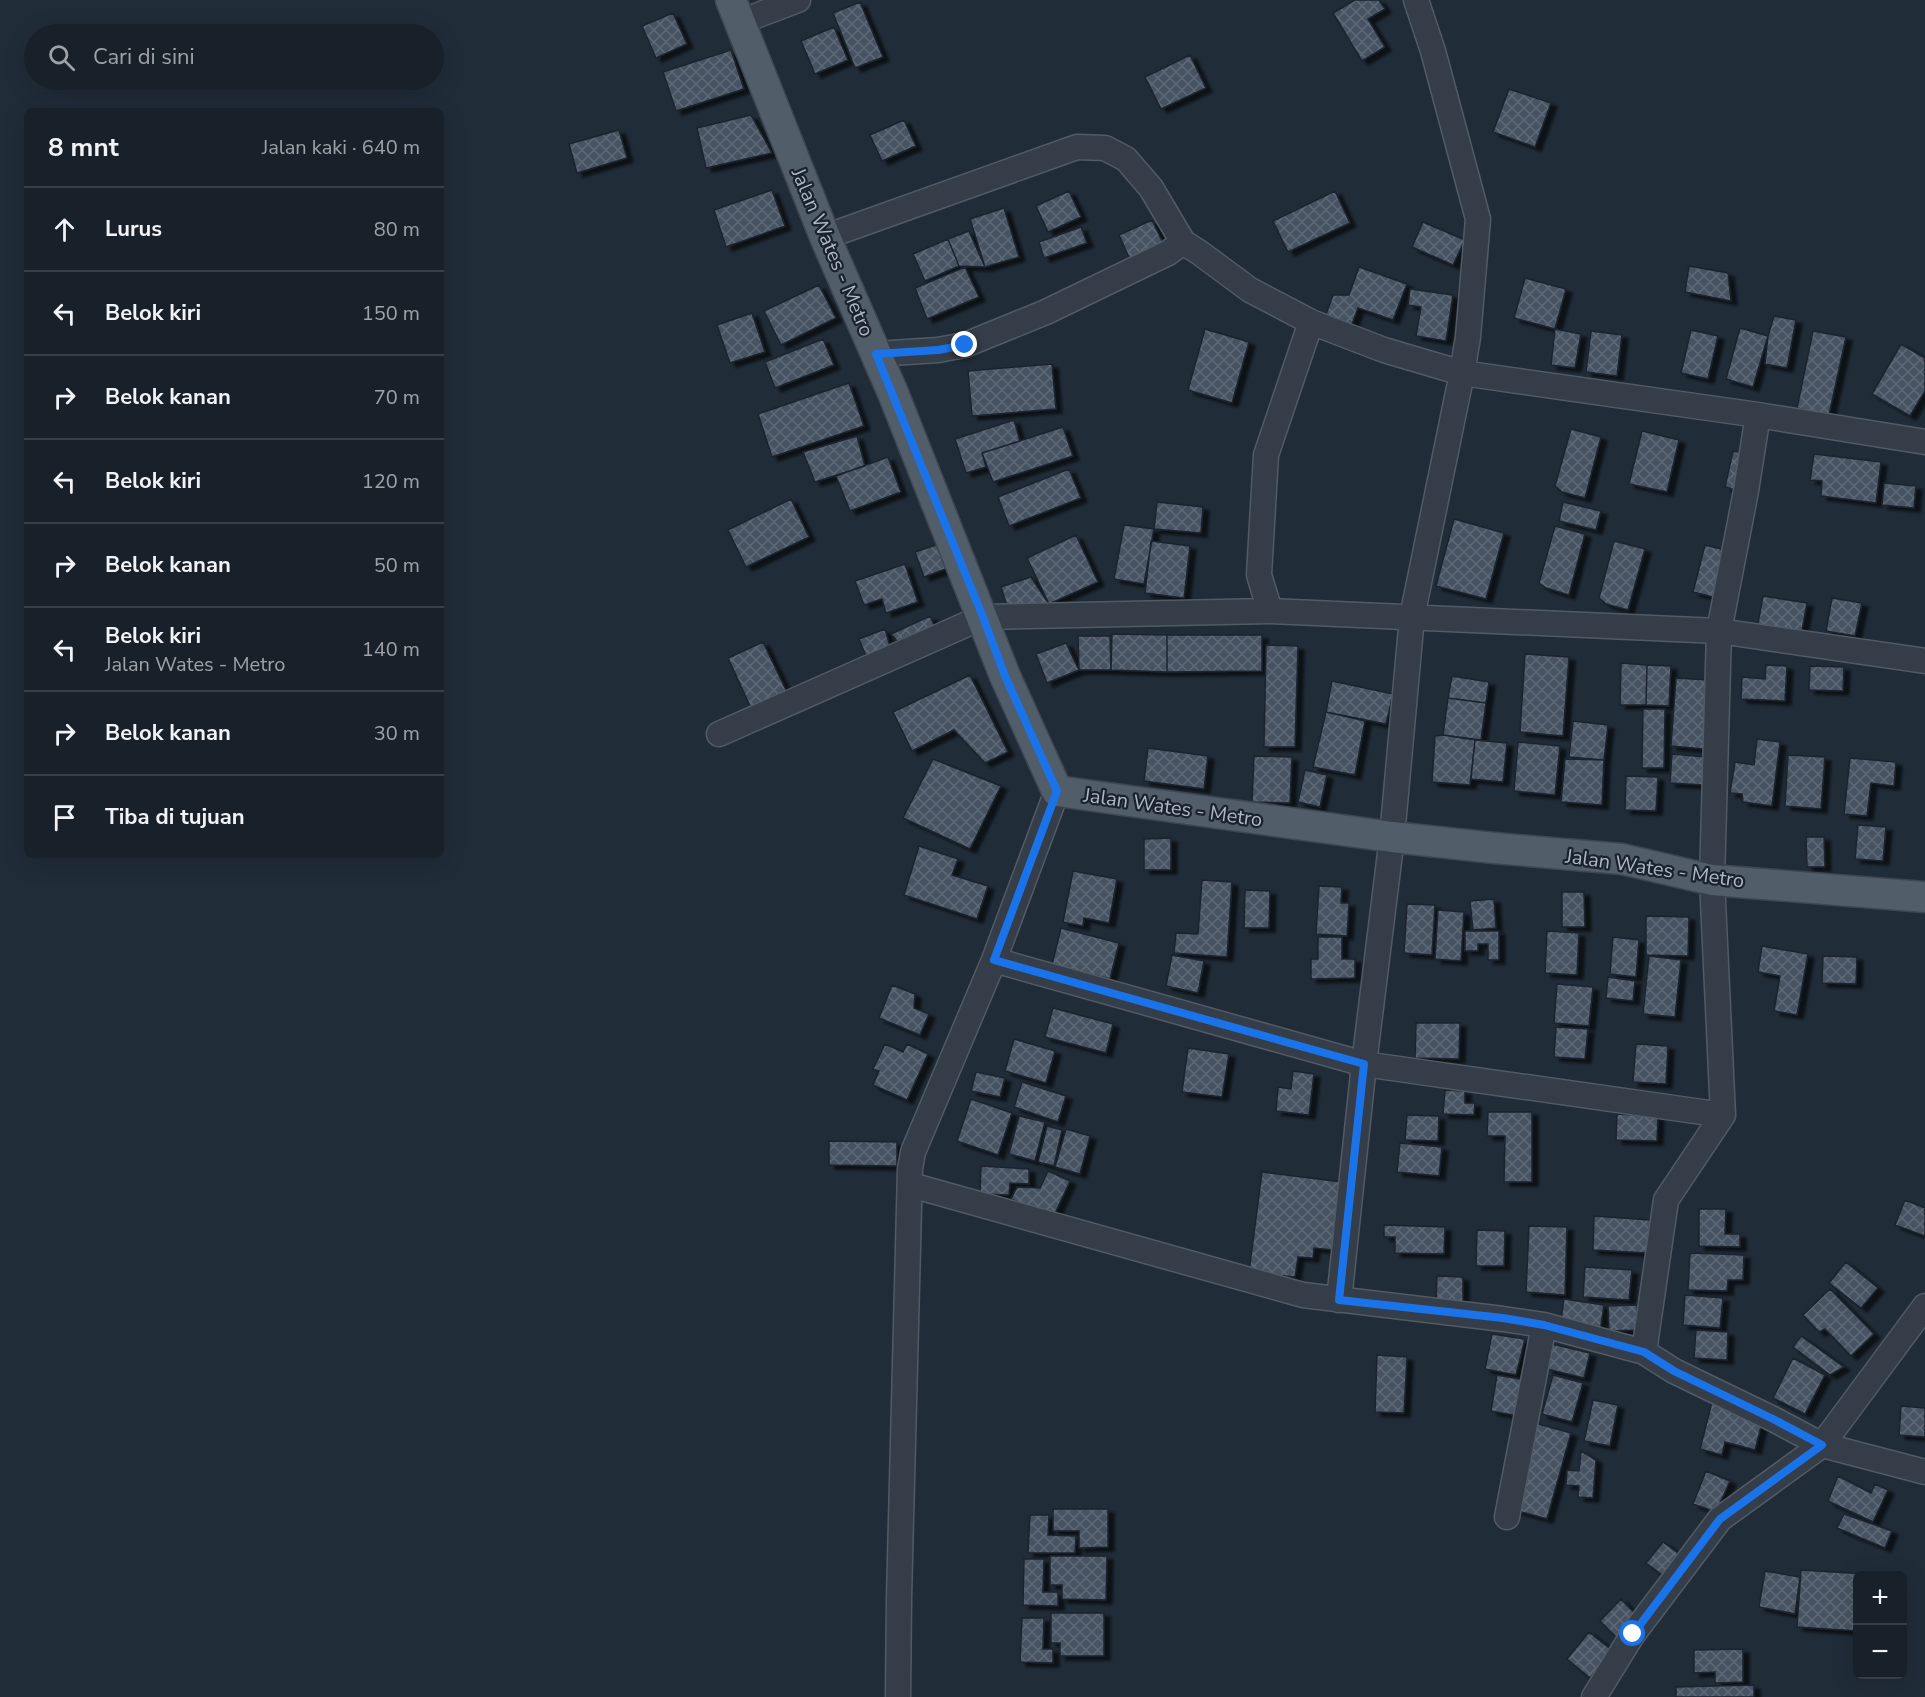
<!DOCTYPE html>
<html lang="id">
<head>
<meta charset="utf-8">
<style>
  :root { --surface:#18212a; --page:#252e36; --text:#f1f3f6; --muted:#9fa3a8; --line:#363e47 }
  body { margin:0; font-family:"Nunito Sans",sans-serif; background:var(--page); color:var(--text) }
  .controls { position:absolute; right:18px; bottom:18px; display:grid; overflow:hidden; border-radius:9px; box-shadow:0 6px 24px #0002 }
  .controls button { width:54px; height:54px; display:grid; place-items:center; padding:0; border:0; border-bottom:2px solid var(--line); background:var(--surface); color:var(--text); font:30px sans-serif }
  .stop { position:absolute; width:18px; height:18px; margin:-14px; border:4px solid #1a73e8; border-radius:50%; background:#fff }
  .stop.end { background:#1a73e8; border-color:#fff; box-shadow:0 2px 6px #0008 }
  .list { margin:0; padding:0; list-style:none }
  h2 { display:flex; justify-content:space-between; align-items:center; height:78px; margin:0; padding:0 24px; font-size:26px }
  h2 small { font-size:20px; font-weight:400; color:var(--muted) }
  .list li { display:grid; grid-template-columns:39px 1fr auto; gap:18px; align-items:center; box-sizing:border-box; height:84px; padding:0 24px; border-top:2px solid var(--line) }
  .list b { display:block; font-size:22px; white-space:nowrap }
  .list p { margin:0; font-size:20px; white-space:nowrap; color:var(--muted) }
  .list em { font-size:20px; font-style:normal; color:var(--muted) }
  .icon { flex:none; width:33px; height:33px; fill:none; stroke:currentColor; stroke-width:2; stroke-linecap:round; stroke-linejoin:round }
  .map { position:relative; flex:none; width:1925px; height:1697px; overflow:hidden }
  .search { position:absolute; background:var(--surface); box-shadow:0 6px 24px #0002; left:24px; top:24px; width:420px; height:66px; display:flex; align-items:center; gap:15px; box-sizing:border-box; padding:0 21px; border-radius:33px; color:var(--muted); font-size:22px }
  .panel { position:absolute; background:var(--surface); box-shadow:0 6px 24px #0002; left:24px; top:108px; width:420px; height:750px; border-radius:9px }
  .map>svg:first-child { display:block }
  .building { fill:url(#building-cross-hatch); stroke:#1b242f; stroke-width:1.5; filter:url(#shadow) }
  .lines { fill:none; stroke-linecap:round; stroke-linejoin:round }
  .minor-casing { stroke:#515b66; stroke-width:27 }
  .major-casing { stroke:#3d4652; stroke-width:33 }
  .minor { stroke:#343d48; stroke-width:24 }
  .major { stroke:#515d68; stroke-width:30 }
  .route { stroke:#1a73e8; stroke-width:8 }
  .labels { text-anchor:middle; stroke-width:4.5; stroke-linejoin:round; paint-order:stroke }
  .street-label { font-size:20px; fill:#aeb8c5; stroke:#19222d }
</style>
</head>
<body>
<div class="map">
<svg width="1925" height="1697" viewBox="0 0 1925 1697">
  <defs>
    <pattern id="building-cross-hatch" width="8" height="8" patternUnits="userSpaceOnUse" patternTransform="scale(1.5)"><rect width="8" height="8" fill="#465362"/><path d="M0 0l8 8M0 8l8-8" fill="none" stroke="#5e6a77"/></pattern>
    <filter id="shadow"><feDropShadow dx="6" dy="4" stdDeviation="1.5" flood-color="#0009"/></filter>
  </defs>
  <rect width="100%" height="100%" fill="#202c38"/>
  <path class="building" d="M 1355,0 L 1379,0 L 1385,9 L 1368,19 L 1385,47 L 1362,61 L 1333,13 Z
    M 860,2 L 883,57 L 855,68 L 833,13 Z
    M 673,13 L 687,44 L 656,58 L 642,26 Z
    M 834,27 L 848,60 L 815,74 L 801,41 Z
    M 731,50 L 744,89 L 676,111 L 663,72 Z
    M 1190,55 L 1206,88 L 1161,109 L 1145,77 Z
    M 1509,89 L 1551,103 L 1535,147 L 1493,132 Z
    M 751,115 L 772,153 L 706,168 L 697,128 Z
    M 904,120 L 916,146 L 882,161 L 870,135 Z
    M 619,130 L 627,158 L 577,173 L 569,144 Z
    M 772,190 L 785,226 L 726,247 L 714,210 Z
    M 1069,191 L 1081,217 L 1048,232 L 1036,206 Z
    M 1335,191 L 1350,223 L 1288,252 L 1273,221 Z
    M 1004,208 L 1019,257 L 985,267 L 970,219 Z
    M 1152,220 L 1165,247 L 1131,262 L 1119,235 Z
    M 1423,222 L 1465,240 L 1453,265 L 1412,247 Z
    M 1081,227 L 1087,243 L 1044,258 L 1039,242 Z
    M 969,231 L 985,267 L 959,266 L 948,239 Z
    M 948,239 L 959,266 L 925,281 L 913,254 Z
    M 1689,266 L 1728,273 L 1731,301 L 1685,292 Z
    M 965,267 L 979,297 L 927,319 L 915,288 Z
    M 1359,267 L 1407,284 L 1393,320 L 1358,308 L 1351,327 L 1325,317 L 1333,295 L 1349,295 Z
    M 1525,278 L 1566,289 L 1555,329 L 1514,318 Z
    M 819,285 L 836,318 L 781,345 L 764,311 Z
    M 1410,289 L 1453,295 L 1446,341 L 1416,336 L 1421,307 L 1408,305 Z
    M 752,313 L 765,352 L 730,363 L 717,325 Z
    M 1774,316 L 1796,320 L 1787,368 L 1765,364 L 1768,336 Z
    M 1740,328 L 1768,336 L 1753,387 L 1726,379 Z
    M 1205,329 L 1249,342 L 1232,403 L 1188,390 Z
    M 1555,329 L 1581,334 L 1575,368 L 1551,365 Z
    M 1691,330 L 1718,336 L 1708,379 L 1681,373 Z
    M 1591,331 L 1622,335 L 1617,376 L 1586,372 Z
    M 1813,331 L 1846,337 L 1829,415 L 1797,408 Z
    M 823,339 L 834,365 L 775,388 L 765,362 Z
    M 1901,344 L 1925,358 L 1925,391 L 1910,416 L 1872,394 Z
    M 1052,364 L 1056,409 L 972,416 L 968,371 Z
    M 849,383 L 864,426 L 772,457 L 758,414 Z
    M 1014,420 L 1020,441 L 982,453 L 986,467 L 966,473 L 955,439 Z
    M 1063,427 L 1073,456 L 993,482 L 982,453 Z
    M 1571,429 L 1601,437 L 1585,498 L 1562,492 L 1555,486 Z
    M 1642,431 L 1679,440 L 1667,492 L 1629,484 Z
    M 857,436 L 865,466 L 815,482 L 803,452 Z
    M 1733,451 L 1748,454 L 1740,491 L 1725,487 Z
    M 1814,454 L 1881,462 L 1876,503 L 1821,496 L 1822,481 L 1810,480 Z
    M 888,457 L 901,492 L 850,511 L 836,476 Z
    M 1069,469 L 1081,498 L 1009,526 L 998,497 Z
    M 1884,483 L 1916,486 L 1914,508 L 1882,505 Z
    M 791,499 L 809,537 L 746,567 L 728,530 Z
    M 1157,502 L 1203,507 L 1201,533 L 1154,529 Z
    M 1563,502 L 1601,511 L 1596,530 L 1559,521 Z
    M 1454,519 L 1504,533 L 1486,599 L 1436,586 Z
    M 1124,525 L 1154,529 L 1144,584 L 1114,579 Z
    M 1555,526 L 1585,534 L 1569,595 L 1546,588 L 1539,583 Z
    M 1076,535 L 1098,582 L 1049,604 L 1027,558 Z
    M 1151,541 L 1190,546 L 1184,598 L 1145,593 Z
    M 1614,541 L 1645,549 L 1628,610 L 1606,604 L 1599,598 Z
    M 942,543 L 951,567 L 924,577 L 915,552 Z
    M 1705,545 L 1729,551 L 1717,598 L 1693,592 Z
    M 905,564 L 918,602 L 886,613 L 882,599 L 864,605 L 855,581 Z
    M 1031,577 L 1049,604 L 1010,615 L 1001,587 Z
    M 1763,596 L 1807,603 L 1801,636 L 1757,629 Z
    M 1832,598 L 1862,603 L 1855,636 L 1826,631 Z
    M 930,616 L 935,627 L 902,647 L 891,634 Z
    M 885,629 L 891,650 L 868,661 L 859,639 Z
    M 1112,634 L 1167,635 L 1167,672 L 1111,670 Z
    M 1167,635 L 1262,635 L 1262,671 L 1167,672 Z
    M 1078,636 L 1110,636 L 1111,670 L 1079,670 Z
    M 763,642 L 787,692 L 751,708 L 728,658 Z
    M 1066,643 L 1079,670 L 1047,683 L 1036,654 Z
    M 1266,645 L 1298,646 L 1295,747 L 1264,747 Z
    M 1525,654 L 1569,657 L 1563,736 L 1520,732 Z
    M 1621,663 L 1647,665 L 1646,705 L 1620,705 Z
    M 1647,665 L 1671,666 L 1669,706 L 1646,705 Z
    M 1766,665 L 1787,666 L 1785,701 L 1741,699 L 1742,677 L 1765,679 Z
    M 1810,666 L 1844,667 L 1843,691 L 1809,690 Z
    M 970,675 L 1008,752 L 985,763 L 954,730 L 912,751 L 893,712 Z
    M 1452,676 L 1489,682 L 1486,703 L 1448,698 Z
    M 1676,678 L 1708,680 L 1704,749 L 1671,746 Z
    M 1332,681 L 1393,694 L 1386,724 L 1326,712 Z
    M 1448,698 L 1486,703 L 1481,740 L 1443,735 Z
    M 1643,709 L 1665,709 L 1664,768 L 1642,768 Z
    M 1326,712 L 1365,721 L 1355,775 L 1313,767 Z
    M 1573,721 L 1608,725 L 1604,760 L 1569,757 Z
    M 1443,735 L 1475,740 L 1470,785 L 1432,782 L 1435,736 Z
    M 1757,739 L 1780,742 L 1772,806 L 1743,802 L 1742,794 L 1730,793 L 1735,762 L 1754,765 Z
    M 1475,740 L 1507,743 L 1503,782 L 1471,779 Z
    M 1518,742 L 1560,746 L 1555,795 L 1514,791 Z
    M 1148,748 L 1208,756 L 1204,789 L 1144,781 Z
    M 1672,754 L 1706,757 L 1704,785 L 1670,783 Z
    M 1788,755 L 1825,757 L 1821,809 L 1785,806 Z
    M 1254,756 L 1292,757 L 1290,803 L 1252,802 Z
    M 1850,758 L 1896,762 L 1894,786 L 1871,783 L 1867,816 L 1844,814 Z
    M 933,759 L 1001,786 L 970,849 L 903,818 Z
    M 1565,759 L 1604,760 L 1602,805 L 1561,802 Z
    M 1305,770 L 1327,775 L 1320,807 L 1298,802 Z
    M 1626,776 L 1658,777 L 1656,811 L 1625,810 Z
    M 1858,825 L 1886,827 L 1883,861 L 1855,859 Z
    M 1806,837 L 1824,837 L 1825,867 L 1807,867 Z
    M 1171,838 L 1171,870 L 1144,870 L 1144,839 Z
    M 919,846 L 958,859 L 952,875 L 988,886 L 977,919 L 904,895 Z
    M 1073,871 L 1117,879 L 1109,923 L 1084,918 L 1083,926 L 1063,922 Z
    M 1202,880 L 1232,882 L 1227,957 L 1174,953 L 1176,933 L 1198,934 Z
    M 1319,886 L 1342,887 L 1341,903 L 1349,903 L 1347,936 L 1316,934 Z
    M 1245,890 L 1270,891 L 1269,928 L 1244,928 Z
    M 1562,892 L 1584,892 L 1585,927 L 1562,927 Z
    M 1494,899 L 1496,928 L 1473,930 L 1470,901 Z
    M 1407,904 L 1435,905 L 1432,955 L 1404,953 Z
    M 1438,910 L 1464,912 L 1461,961 L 1435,959 Z
    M 1646,916 L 1689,917 L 1688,956 L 1646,955 Z
    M 1061,928 L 1119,943 L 1110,979 L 1052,965 Z
    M 1465,931 L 1499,931 L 1499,960 L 1488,960 L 1488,944 L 1478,944 L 1478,951 L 1465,951 Z
    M 1547,931 L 1579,933 L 1577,975 L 1545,973 Z
    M 1318,937 L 1342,937 L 1342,959 L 1355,959 L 1355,978 L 1311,979 L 1311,959 L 1318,959 Z
    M 1613,937 L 1639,940 L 1636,977 L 1610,974 Z
    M 1762,946 L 1808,954 L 1797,1015 L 1774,1011 L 1780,976 L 1758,972 Z
    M 1172,955 L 1204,961 L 1198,993 L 1166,986 Z
    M 1649,956 L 1681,960 L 1675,1017 L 1643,1014 Z
    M 1823,956 L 1857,957 L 1856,984 L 1822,983 Z
    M 1608,977 L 1635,981 L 1633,1001 L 1606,998 Z
    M 1557,984 L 1593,987 L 1589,1026 L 1554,1023 Z
    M 892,985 L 915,994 L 914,1008 L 929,1014 L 920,1035 L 879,1018 Z
    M 1053,1008 L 1113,1024 L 1106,1053 L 1045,1037 Z
    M 1416,1023 L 1460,1023 L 1459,1059 L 1415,1058 Z
    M 1556,1027 L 1588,1029 L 1585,1059 L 1554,1057 Z
    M 1014,1039 L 1055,1051 L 1046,1083 L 1005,1071 Z
    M 885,1044 L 903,1052 L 907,1044 L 928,1054 L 907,1100 L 873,1085 L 879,1071 L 873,1069 Z
    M 1636,1044 L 1668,1046 L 1666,1084 L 1633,1082 Z
    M 1188,1048 L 1229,1054 L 1222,1097 L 1182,1092 Z
    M 1293,1071 L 1314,1074 L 1309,1115 L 1276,1111 L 1278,1087 L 1291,1089 Z
    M 976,1072 L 1005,1078 L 1000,1097 L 971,1091 Z
    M 1022,1082 L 1066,1096 L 1058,1122 L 1014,1107 Z
    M 1445,1090 L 1465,1091 L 1465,1103 L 1475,1103 L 1474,1115 L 1443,1114 Z
    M 971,1099 L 1012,1113 L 998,1155 L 957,1141 Z
    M 1488,1112 L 1532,1112 L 1532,1182 L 1504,1182 L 1505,1136 L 1487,1136 Z
    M 1617,1114 L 1658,1116 L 1657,1141 L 1616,1140 Z
    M 1407,1115 L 1439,1116 L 1438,1141 L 1405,1140 Z
    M 1019,1116 L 1045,1122 L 1035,1161 L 1009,1154 Z
    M 1047,1126 L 1062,1130 L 1054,1166 L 1038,1162 Z
    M 1066,1129 L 1090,1136 L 1080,1174 L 1055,1167 Z
    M 829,1141 L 897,1142 L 897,1166 L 829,1165 Z
    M 1400,1143 L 1442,1147 L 1439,1176 L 1397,1172 Z
    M 981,1166 L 1029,1169 L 1029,1184 L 1010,1183 L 1009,1195 L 980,1194 Z
    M 1048,1171 L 1070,1181 L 1053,1218 L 1011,1199 L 1017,1187 L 1040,1188 Z
    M 1262,1172 L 1342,1182 L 1333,1250 L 1314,1248 L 1313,1258 L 1298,1257 L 1295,1277 L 1249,1272 Z
    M 1905,1200 L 1925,1208 L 1925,1236 L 1895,1225 Z
    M 1699,1209 L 1726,1209 L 1725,1234 L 1740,1234 L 1740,1247 L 1699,1246 Z
    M 1594,1216 L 1650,1220 L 1648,1253 L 1593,1250 Z
    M 1384,1225 L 1445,1227 L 1444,1254 L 1395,1253 L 1395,1237 L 1384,1237 Z
    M 1529,1226 L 1567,1227 L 1565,1295 L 1526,1292 Z
    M 1477,1230 L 1505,1231 L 1504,1266 L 1476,1266 Z
    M 1690,1253 L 1744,1255 L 1743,1280 L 1728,1280 L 1727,1291 L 1688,1290 Z
    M 1846,1262 L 1878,1288 L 1861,1308 L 1829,1283 Z
    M 1585,1267 L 1632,1270 L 1629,1300 L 1583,1297 Z
    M 1437,1276 L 1463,1277 L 1463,1305 L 1436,1304 Z
    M 1830,1289 L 1874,1334 L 1851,1356 L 1825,1329 L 1819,1332 L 1803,1315 Z
    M 1685,1295 L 1723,1298 L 1720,1328 L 1683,1325 Z
    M 1564,1299 L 1604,1305 L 1600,1332 L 1560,1326 Z
    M 1637,1305 L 1638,1330 L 1609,1331 L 1608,1306 Z
    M 1696,1330 L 1728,1332 L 1727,1360 L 1694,1358 Z
    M 1492,1334 L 1525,1339 L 1516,1375 L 1485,1369 Z
    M 1801,1336 L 1844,1367 L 1830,1375 L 1793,1347 Z
    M 1552,1344 L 1590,1353 L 1584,1378 L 1547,1369 Z
    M 1377,1355 L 1407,1357 L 1404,1413 L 1375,1412 Z
    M 1793,1358 L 1825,1375 L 1805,1414 L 1773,1398 Z
    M 1497,1375 L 1531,1381 L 1524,1417 L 1491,1411 Z
    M 1553,1375 L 1583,1383 L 1572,1422 L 1542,1414 Z
    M 1593,1400 L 1618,1405 L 1610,1446 L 1584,1441 Z
    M 1712,1402 L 1764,1415 L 1755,1450 L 1725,1442 L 1722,1455 L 1700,1449 Z
    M 1901,1406 L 1925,1408 L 1925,1437 L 1899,1435 Z
    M 1535,1423 L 1571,1433 L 1547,1519 L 1511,1509 Z
    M 1581,1451 L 1596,1460 L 1593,1498 L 1578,1497 L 1579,1486 L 1566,1485 L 1567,1470 L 1579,1471 Z
    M 1706,1471 L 1730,1481 L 1716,1512 L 1693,1504 Z
    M 1838,1476 L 1871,1493 L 1875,1484 L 1888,1490 L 1873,1522 L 1828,1501 Z
    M 1053,1509 L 1108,1509 L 1108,1547 L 1079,1548 L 1079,1531 L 1053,1531 Z
    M 1844,1514 L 1892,1531 L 1885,1548 L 1837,1528 Z
    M 1030,1515 L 1049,1515 L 1048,1535 L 1076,1536 L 1075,1553 L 1028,1553 Z
    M 1663,1542 L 1682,1556 L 1665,1577 L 1646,1563 Z
    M 1050,1556 L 1107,1556 L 1106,1600 L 1062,1599 L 1062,1585 L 1050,1585 Z
    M 1024,1559 L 1044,1559 L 1043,1592 L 1058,1592 L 1058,1606 L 1023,1605 Z
    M 1801,1570 L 1866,1574 L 1866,1576 L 1858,1576 L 1858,1631 L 1797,1627 Z
    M 1765,1571 L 1800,1577 L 1795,1614 L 1759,1607 Z
    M 1621,1599 L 1640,1619 L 1619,1640 L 1600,1621 Z
    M 1051,1613 L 1104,1613 L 1104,1656 L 1060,1656 L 1060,1643 L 1051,1643 Z
    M 1022,1618 L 1044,1618 L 1043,1649 L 1053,1649 L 1053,1663 L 1020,1662 Z
    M 1589,1632 L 1613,1651 L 1590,1678 L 1567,1659 Z
    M 1743,1649 L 1743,1682 L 1715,1683 L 1715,1672 L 1694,1673 L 1694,1650 Z
    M 1754,1685 L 1754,1697 L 1676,1697 L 1676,1687 Z"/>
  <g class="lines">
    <defs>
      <path id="minor" d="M 740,22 L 798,0
        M 825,237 L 1077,147 L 1105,148 L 1126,159 L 1151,188 L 1183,242 L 1200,253 L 1250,290 L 1311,322 L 1384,350 L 1462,373 L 1758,415 L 1925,442
        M 876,354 L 938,350 L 965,345 L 1046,312 L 1168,253 L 1183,242
        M 1270,611 L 1259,575 L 1266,455 L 1311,322
        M 719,734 L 983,617 L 1270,611 L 1696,630 L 1719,631 L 1925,661
        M 994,960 L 1364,1064 L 1723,1115
        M 911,1185 L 1303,1295 L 1503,1319 L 1544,1325 L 1644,1352 L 1674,1371 L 1773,1419 L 1822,1445 L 1925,1472
        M 1339,1300 L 1364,1064 L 1392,837 L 1412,617 L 1462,373 L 1468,337 L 1478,219 L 1433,51 L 1416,0
        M 1644,1352 L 1666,1200 L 1723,1115 L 1712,880 L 1719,631 L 1746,491 L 1758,415
        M 1507,1517 L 1544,1325
        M 898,1697 L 899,1598 L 910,1169 L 913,1152 L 994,960 L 1057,791
        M 1594,1697 L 1633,1634 L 1720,1519 L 1822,1445 L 1925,1306"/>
      <path id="major" d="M 731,0 L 825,237 L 893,393 L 1005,676 L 1057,791 L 1392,837 L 1494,848 L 1622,859 L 1712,880 L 1925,897"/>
    </defs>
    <use href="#minor" class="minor-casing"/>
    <use href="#major" class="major-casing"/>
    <use href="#minor" class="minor"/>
    <use href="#major" class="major"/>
  </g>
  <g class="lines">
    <path class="route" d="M 965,345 L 938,350 L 876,354 L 983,617 L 1005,676 L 1057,791 L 994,960 L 1364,1064 L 1339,1300 L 1503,1318 L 1544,1325 L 1644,1352 L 1674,1371 L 1773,1419 L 1822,1445 L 1720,1519 L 1633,1634"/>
  </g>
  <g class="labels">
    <g class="street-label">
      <text transform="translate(833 252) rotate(67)" y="7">Jalan Wates - Metro</text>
      <text transform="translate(1173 807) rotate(8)" y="7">Jalan Wates - Metro</text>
      <text transform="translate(1655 868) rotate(8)" y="7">Jalan Wates - Metro</text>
    </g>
  </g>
</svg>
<div class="controls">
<button>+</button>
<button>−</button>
</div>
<div class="stop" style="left:1633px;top:1634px"></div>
<div class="stop end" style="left:965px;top:345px"></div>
<div class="search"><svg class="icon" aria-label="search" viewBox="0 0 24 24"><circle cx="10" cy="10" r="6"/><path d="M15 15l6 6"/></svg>Cari di sini</div>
<section class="panel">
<h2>8 mnt<small>Jalan kaki · 640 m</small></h2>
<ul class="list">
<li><svg class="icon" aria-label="ahead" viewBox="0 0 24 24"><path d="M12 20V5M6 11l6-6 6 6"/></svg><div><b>Lurus</b></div><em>80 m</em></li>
<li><svg class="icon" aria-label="left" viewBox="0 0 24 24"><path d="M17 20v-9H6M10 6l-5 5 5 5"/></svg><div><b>Belok kiri</b></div><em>150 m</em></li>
<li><svg class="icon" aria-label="right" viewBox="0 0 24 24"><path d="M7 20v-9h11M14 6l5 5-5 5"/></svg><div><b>Belok kanan</b></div><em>70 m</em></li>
<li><svg class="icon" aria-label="left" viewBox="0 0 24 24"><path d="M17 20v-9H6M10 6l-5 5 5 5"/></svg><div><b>Belok kiri</b></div><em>120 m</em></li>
<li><svg class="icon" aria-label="right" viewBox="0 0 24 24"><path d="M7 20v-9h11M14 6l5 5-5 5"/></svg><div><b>Belok kanan</b></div><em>50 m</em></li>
<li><svg class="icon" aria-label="left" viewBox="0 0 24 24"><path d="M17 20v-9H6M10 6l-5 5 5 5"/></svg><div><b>Belok kiri</b><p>Jalan Wates - Metro</p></div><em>140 m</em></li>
<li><svg class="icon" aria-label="right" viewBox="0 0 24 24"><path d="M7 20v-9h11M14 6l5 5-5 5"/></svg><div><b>Belok kanan</b></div><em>30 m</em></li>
<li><svg class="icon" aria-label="arrive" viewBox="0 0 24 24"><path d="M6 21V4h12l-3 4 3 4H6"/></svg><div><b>Tiba di tujuan</b></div></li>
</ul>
</section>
</div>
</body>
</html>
